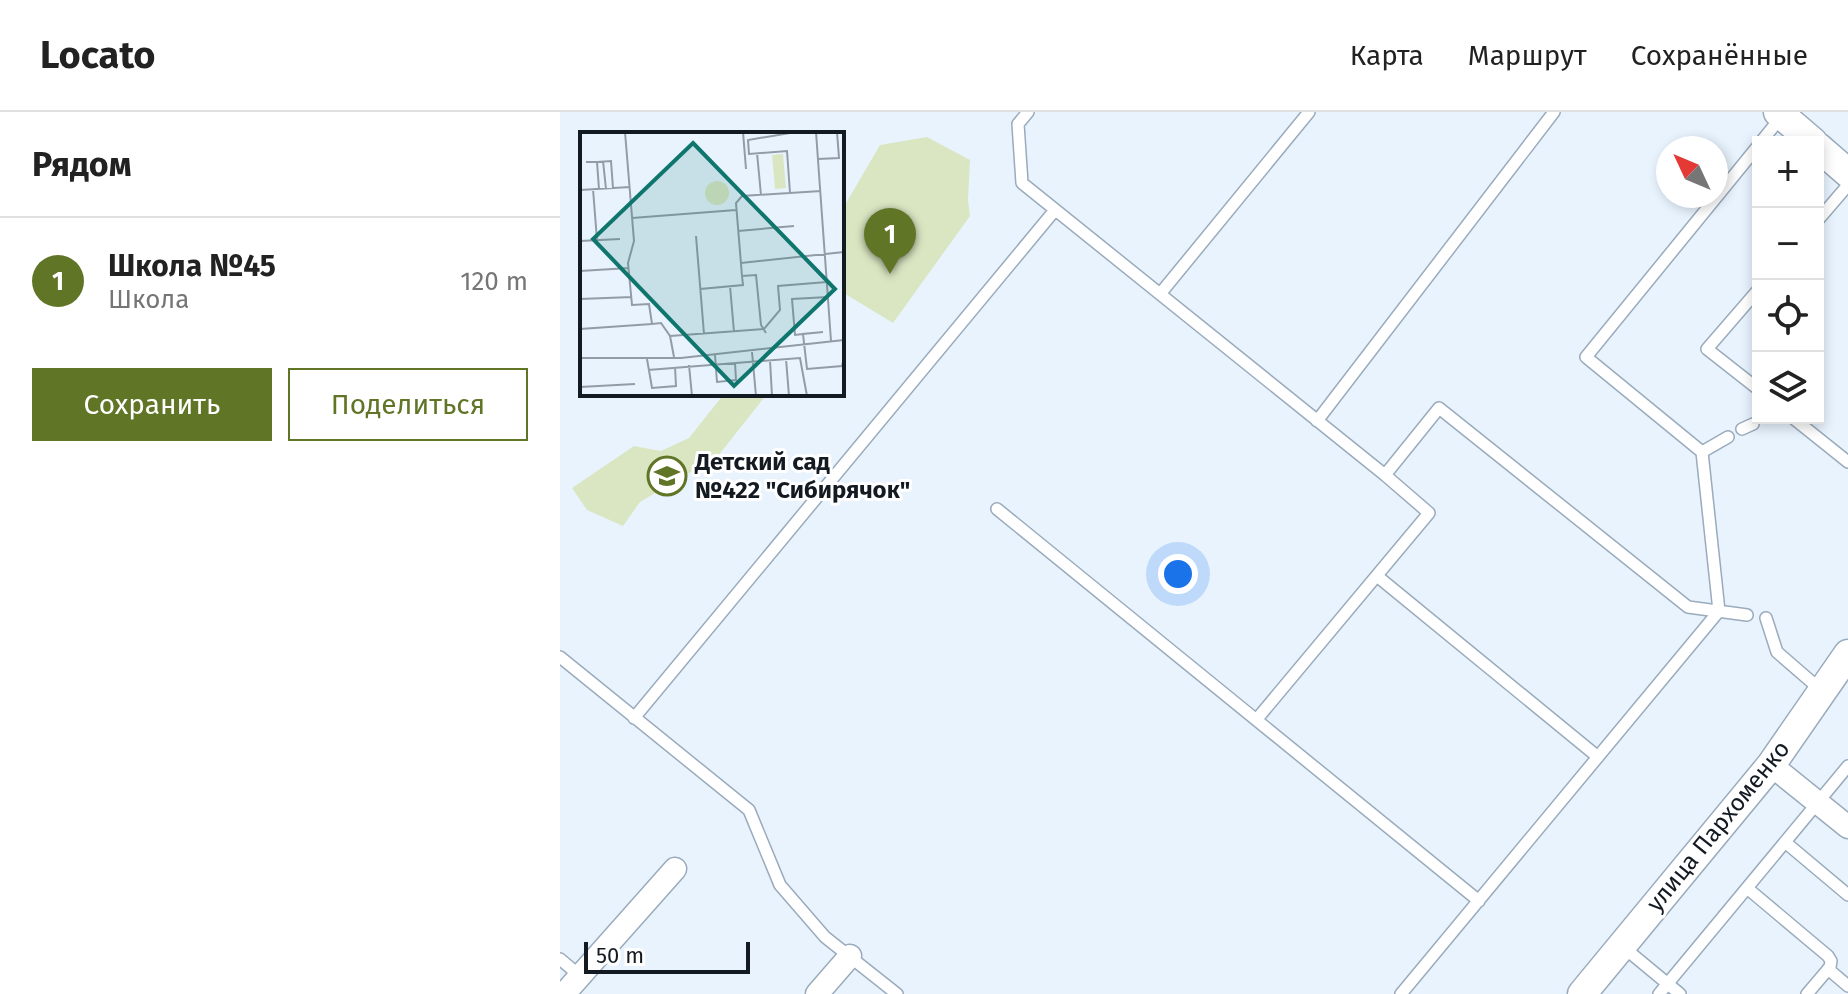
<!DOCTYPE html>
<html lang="ru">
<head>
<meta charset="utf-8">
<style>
  :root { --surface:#fff; --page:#f2f2f2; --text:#222; --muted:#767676; --line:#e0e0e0; --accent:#607526 }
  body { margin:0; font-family:"Fira Sans",sans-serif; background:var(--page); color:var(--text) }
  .controls { position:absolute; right:24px; top:24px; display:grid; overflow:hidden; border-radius:0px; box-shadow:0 4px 12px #0003 }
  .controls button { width:72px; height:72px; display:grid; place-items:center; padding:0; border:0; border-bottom:2px solid var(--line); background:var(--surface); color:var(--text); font:40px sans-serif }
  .compass { position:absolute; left:1096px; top:24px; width:72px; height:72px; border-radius:50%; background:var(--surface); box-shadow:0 4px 12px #0003; rotate:314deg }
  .scale { position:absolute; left:24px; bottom:20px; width:166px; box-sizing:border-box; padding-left:8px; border:4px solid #141a21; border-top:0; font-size:22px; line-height:28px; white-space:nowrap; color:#141a21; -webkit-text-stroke:6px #fff; paint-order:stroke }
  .you { position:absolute; left:618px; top:462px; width:28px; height:28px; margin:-20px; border:6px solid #fff; border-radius:50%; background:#1a73e8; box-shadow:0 0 0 12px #1a73e833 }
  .badge { display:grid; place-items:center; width:52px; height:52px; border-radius:50%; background:var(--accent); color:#fff; font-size:26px; font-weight:700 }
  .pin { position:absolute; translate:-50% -66px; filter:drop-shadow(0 2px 4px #0008) }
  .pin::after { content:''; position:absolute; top:42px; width:28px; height:24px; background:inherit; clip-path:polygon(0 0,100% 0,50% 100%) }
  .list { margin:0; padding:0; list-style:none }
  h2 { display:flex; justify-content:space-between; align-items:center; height:104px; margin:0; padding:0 32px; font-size:34px }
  h2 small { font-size:26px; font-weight:400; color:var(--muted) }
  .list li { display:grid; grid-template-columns:52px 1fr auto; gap:24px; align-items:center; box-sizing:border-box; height:128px; padding:0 32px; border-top:2px solid var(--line) }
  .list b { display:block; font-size:30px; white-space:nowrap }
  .list p { margin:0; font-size:26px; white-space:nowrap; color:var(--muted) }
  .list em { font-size:26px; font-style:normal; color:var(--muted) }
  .actions { display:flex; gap:16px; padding:24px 32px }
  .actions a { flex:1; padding:18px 0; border:2px solid var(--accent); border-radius:0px; text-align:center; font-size:28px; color:var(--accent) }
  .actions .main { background:var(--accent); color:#fff }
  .icon { flex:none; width:44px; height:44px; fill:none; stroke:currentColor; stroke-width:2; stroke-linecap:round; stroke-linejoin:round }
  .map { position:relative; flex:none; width:1288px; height:882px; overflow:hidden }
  header { display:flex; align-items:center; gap:48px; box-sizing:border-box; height:112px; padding:0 40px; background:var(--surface); border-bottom:2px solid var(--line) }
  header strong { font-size:38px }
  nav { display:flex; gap:44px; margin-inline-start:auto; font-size:28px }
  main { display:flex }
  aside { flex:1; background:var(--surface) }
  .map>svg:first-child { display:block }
  .green { fill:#dae6c2 }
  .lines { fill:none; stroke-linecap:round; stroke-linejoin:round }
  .service-casing { stroke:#9aabbc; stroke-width:14 }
  .minor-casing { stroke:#9aabbc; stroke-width:25 }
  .tertiary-casing { stroke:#9aabbc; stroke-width:31 }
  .service { stroke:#fff; stroke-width:11 }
  .minor { stroke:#fff; stroke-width:22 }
  .tertiary { stroke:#fff; stroke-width:28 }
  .labels { text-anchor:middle; stroke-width:6; stroke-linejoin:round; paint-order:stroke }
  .poi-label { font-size:24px; font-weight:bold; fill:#141a21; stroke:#fff; text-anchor:start }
  .street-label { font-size:24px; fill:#141a21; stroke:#fff }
  .inset-road { fill:none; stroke:#939ca6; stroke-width:2 }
  .view { fill:#0f766e; fill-opacity:0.15; stroke:#0f766e; stroke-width:4 }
  .inset-edge { fill:none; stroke:#141a21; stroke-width:4 }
</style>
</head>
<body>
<header>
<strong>Locato</strong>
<nav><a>Карта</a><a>Маршрут</a><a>Сохранённые</a></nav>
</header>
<main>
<aside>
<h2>Рядом<small></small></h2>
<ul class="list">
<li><span class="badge">1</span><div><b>Школа №45</b><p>Школа</p></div><em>120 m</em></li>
</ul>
<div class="actions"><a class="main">Сохранить</a><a>Поделиться</a></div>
</aside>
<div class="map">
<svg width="1288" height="882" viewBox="0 0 1288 882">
  <rect width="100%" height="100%" fill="#e8f3fe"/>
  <path class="green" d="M 367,25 L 410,48 L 408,88 L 410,104 L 333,211 L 282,180 L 282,98 L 320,33 Z
    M 164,282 L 207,282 L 158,344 L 80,390 L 63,414 L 27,398 L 12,376 L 74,334 L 101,339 L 129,326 Z"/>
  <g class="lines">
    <defs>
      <path id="service" d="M 468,0 L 458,12 L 462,71 L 825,363 L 879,296 L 1128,495 L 1187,503
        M 1201,30 L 1222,4
        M 1258,108 L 1288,73
        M 1198,178 L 1147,237 L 1198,277
        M 600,182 L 749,0
        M 1233,306 L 1288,350
        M 757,309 L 994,0
        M 1182,317 L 1193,312
        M 1142,340 L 1168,325
        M 437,397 L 919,789
        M 817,464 L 1038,645
        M 1206,506 L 1217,540 L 1262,579
        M 0,545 L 189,698 L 220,773 L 265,825 L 337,882
        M 74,606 L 495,98
        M 697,607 L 869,401 L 825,363
        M 1225,730 L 1288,783
        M 1187,776 L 1268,844 L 1271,849 L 1270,855 L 1247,882
        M 1062,834 L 1120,882
        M 0,847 L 20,864
        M 1268,857 L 1288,874
        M 841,882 L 1159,499 L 1142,340 L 1026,245 L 1198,34
        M 1099,882 L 1288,654"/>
      <path id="minor" d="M 1211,653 L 1288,715
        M 4,882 L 115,757
        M 257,882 L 290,844"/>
      <path id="tertiary" d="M 1218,0 L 1253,30
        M 1258,35 L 1288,61
        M 1022,882 L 1211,653 L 1288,542"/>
    </defs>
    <use href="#service" class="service-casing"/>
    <use href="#minor" class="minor-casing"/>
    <use href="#tertiary" class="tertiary-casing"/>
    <use href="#service" class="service"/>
    <use href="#minor" class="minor"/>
    <use href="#tertiary" class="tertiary"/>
  </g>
  <defs>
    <symbol id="school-ring" viewBox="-11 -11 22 22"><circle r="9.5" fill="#fff" stroke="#607526" stroke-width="1.5"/><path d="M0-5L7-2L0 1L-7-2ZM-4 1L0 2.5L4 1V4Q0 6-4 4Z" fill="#607526"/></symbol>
  </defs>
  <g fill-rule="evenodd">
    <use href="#school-ring" x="85" y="342" width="44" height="44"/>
  </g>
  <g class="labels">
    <g class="poi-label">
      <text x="135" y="358">Детский сад<tspan x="135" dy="28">№422 "Сибирячок"</tspan></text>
    </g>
    <g class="street-label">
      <text transform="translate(1158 714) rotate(-51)" y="8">улица Пархоменко</text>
    </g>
  </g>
  <g transform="translate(20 20)">
    <rect width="264" height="264" fill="#e8f3fe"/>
    <path d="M 203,22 L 206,56 L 195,57 L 192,23 ZM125 61a12 12 0 1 1 24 0a12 12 0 1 1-24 0Z" fill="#dae6c2"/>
    <path class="inset-road" d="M 45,0 L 54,109 L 48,131 L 52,173 L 69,172 L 72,192 L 81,191 L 90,204 L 94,225M 163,0 L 166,37M 236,0 L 251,209M 177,21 L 181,63M 238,27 L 259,26 L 257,0M 23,29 L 26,57M 6,30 L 17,30 L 19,57M 17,30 L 31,29 L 33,56M 13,57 L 17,108M 0,58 L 50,55M 210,61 L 207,19 L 169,22 L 168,8 L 216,0M 52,86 L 156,78M 158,99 L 214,94M 116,104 L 124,202M 0,109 L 40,107M 161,131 L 264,120M 0,139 L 49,136M 150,154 L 154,200M 120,157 L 163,153 L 162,144M 0,167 L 52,165M 0,197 L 72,192M 243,200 L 223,202 L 227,237 L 262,234 L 264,226M 186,201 L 181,193 L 176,143 L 162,144 L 156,71 L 162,64 L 241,59M 223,202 L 215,203 L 212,167 L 248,165M 90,204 L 184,197 L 200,178 L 198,154 L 247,150M 172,220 L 176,264M 135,223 L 137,250 L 156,248 L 155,231M 0,226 L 101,226 L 264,208M 67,227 L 72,256 L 96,254 L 95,235M 206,227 L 209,264M 190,228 L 192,264M 109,233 L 112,264M 68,238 L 220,226 L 227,264M 0,255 L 55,252"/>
    <path class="view" d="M 113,11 L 255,157 L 154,254 L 13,107 Z"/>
    <rect width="264" height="264" class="inset-edge"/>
  </g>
</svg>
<div class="controls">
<button>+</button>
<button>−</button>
<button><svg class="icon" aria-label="locate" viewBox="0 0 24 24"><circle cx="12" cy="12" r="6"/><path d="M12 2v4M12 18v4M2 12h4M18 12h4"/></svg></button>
<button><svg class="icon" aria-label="layers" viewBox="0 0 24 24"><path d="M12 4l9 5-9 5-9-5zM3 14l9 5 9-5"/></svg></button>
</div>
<svg class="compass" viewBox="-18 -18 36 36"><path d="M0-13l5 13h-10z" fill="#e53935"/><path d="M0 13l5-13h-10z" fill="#767676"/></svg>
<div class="scale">50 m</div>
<div class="you"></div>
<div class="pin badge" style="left:330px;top:162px">1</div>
</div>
</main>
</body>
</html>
